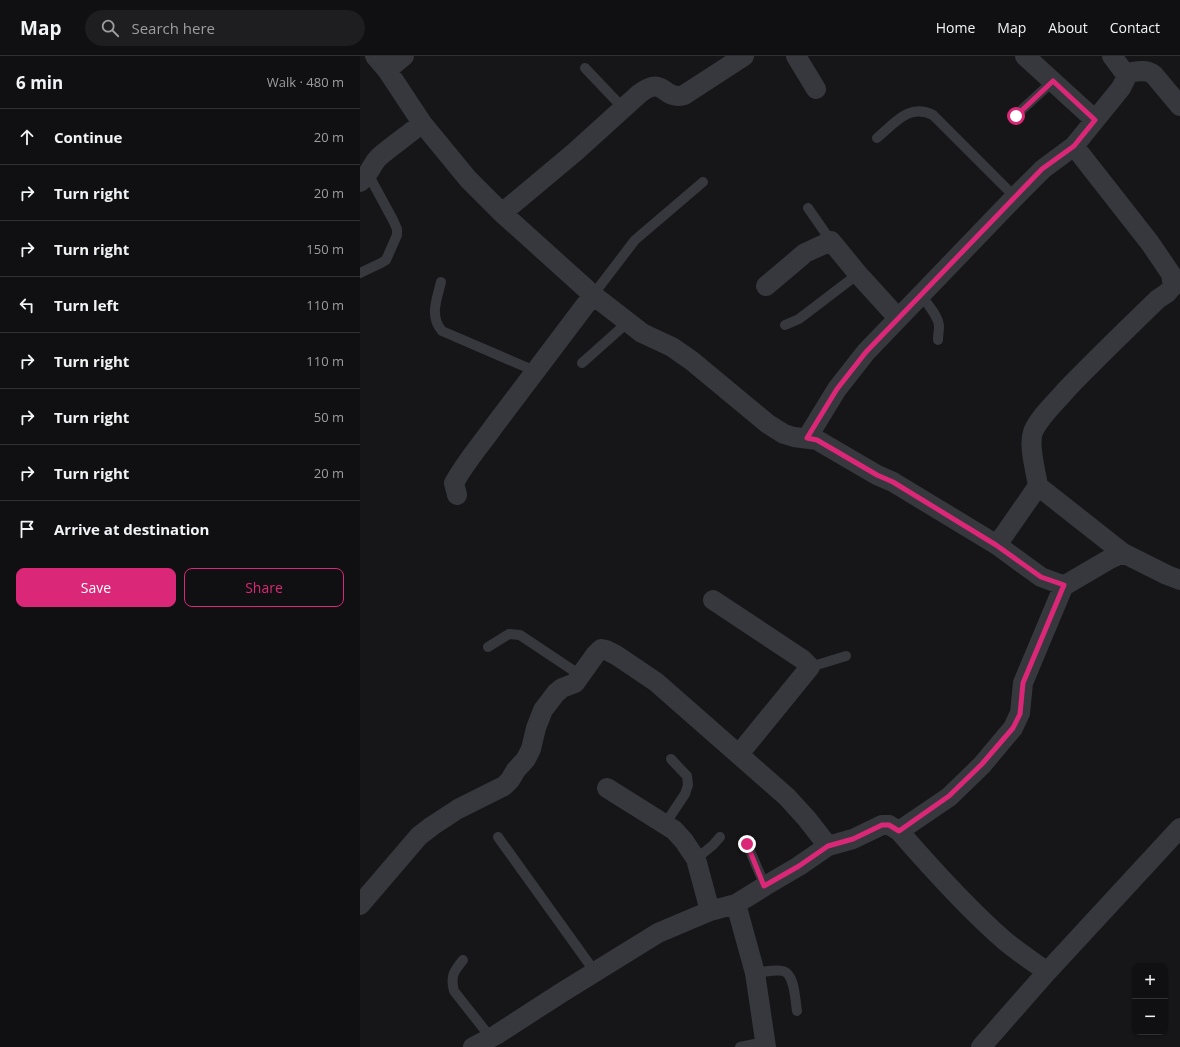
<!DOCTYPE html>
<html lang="en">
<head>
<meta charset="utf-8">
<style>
  :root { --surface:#101012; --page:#1e1e20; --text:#f1f3f6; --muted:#9c9d9f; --line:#303032; --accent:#db2777 }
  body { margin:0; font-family:"Open Sans",sans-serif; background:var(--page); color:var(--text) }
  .controls { position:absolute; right:12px; bottom:12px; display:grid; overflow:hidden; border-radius:8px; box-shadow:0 1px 3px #0004 }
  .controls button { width:36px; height:36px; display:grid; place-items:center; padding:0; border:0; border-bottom:1px solid var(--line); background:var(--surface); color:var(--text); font:20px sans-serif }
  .stop { position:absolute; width:12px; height:12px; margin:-9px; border:3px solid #db2777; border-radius:50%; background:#fff }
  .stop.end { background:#db2777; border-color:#fff; box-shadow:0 1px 4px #0008 }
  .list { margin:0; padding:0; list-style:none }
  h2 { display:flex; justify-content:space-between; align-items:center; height:52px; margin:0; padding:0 16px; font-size:17px }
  h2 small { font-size:13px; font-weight:400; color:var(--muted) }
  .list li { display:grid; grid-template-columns:26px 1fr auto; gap:12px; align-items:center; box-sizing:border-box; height:56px; padding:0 16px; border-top:1px solid var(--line) }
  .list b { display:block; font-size:15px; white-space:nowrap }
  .list em { font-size:13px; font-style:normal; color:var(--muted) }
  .actions { display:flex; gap:8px; padding:12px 16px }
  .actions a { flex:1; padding:9px 0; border:1px solid var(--accent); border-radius:8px; text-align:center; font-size:14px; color:var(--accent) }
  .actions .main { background:var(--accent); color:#fff }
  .icon { flex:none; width:22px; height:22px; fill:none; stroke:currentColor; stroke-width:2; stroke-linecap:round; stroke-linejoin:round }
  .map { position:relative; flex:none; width:820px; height:991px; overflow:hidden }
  header { display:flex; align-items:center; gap:24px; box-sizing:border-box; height:56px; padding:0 20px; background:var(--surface); border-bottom:1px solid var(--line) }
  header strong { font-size:19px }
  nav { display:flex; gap:22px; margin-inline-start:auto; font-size:14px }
  .search { width:280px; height:36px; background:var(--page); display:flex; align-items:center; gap:10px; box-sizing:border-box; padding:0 14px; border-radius:22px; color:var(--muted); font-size:15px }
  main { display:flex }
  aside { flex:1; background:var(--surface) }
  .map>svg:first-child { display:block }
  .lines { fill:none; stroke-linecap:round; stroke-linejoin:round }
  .service { stroke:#37383d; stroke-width:10 }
  .minor { stroke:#37383d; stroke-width:20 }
  .route { stroke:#db2777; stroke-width:5 }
</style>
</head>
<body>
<header>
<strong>Map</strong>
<div class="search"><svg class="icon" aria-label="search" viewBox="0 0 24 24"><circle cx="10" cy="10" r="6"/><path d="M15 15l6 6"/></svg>Search here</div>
<nav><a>Home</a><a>Map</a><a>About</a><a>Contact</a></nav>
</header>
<main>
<aside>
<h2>6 min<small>Walk · 480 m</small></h2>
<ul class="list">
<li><svg class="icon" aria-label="ahead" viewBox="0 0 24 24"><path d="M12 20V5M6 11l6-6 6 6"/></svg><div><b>Continue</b></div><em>20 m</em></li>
<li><svg class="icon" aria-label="right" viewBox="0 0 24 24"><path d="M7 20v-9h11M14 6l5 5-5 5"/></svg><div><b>Turn right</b></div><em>20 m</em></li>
<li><svg class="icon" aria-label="right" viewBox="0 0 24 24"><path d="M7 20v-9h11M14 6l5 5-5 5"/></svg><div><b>Turn right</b></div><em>150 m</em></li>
<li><svg class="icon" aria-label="left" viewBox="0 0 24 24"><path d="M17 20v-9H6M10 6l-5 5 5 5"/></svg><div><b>Turn left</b></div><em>110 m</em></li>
<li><svg class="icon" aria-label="right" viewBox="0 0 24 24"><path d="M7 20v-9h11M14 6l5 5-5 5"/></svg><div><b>Turn right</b></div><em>110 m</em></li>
<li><svg class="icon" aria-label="right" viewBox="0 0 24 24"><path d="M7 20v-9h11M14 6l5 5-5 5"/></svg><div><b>Turn right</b></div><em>50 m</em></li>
<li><svg class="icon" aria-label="right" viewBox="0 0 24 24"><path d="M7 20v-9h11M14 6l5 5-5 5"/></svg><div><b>Turn right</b></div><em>20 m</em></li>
<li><svg class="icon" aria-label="arrive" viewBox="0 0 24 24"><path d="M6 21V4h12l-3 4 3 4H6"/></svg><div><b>Arrive at destination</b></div></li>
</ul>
<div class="actions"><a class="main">Save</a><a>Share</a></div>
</aside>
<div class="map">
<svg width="820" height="991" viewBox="0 0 820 991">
  <rect width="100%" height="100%" fill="#161618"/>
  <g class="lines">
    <path class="service" d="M 225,12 L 264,53
      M 655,60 L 693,25
      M 517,82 C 535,67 549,47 573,59 L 655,141
      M 448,152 L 471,185
      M 0,217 L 21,207 L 26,204 L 37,179 L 37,173 L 33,164 L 8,118
      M 81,226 C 77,243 69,260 82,275 L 175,315
      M 233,239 L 275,184 L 343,126
      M 561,239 C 567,248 578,259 579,270 C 579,275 578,279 578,284
      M 425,269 L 439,263 L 498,218
      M 222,307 L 268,266
      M 128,591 L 149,578 L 160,579 L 220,619
      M 450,611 L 486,600
      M 305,768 L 325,738 L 328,729 L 327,720 L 311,703
      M 138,781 L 235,916
      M 387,788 L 405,830
      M 336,803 L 353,789 L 360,781
      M 103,904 C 94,915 90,920 94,935 L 131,982
      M 395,917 C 403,916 415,913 423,915 C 435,918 435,944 437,955
      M 380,991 L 405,986"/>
    <path class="minor" d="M 15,0 L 27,14 L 62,67 L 108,123 L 142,157 L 233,239 L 282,277 L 312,291 L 332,305 L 408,368 L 424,378 L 434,381 L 457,384 L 517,419 L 533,426 L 637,489 L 681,521 L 697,527 L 704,529 L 707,528 L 748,504 L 763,497 L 807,519 L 820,524
      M 436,0 L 456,33
      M 665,0 L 735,64
      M 27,14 L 44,0
      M 765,17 C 775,16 786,12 794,19 L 820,50
      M 0,126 C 9,120 11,109 19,101 C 33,89 48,79 62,67
      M 142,157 L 215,96 L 279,38 C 305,18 302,45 324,39 L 384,0
      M 406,230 L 445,197 L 471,185 L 498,218 L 538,262
      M 447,382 L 477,333 L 506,296 L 655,141 L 683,113 L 714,90 L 761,32 L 767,20 L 752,0
      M 678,430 L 763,497
      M 97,439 L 94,427 C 106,405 120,390 134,370 C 167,326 200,282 233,239
      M 637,489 L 678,430 C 676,415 668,390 673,376 C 679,361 697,345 707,333 C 737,302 767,273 798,243 L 807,237 L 813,230 L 811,218 L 790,187 L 714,90
      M 353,544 L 442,603 L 450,611 L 379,698
      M 247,732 L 314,774 L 324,785 L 336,803 L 350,855
      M 539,775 C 572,813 607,852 645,885 C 658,896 674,906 687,916
      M 376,848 L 395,917 L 406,991
      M 0,849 L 59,780 L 72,770 L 98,753 L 144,730 L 150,724 L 156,714 L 166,703 L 171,693 L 176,672 L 183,654 L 196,637 L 202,632 L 215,627 L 235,599 L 241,593 L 246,594 L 256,599 L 296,626 L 427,741 L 447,763 L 468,790
      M 113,991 L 136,979 L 201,937 L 298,877 L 350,855 L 376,848 L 405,830 L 439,810 L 468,790 L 493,783 L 522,769 L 529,769 L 539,775 L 589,741 L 622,709 L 653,672 L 660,657 L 663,627 L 704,529
      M 621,991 L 687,916 L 820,772"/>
  </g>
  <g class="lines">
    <path class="route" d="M 387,788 L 404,830 L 439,810 L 468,790 L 493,783 L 522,769 L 529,769 L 539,775 L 589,740 L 622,708 L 653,672 L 660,658 L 663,627 L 704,529 L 681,521 L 636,489 L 533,426 L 517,419 L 457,384 L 447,382 L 477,333 L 506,296 L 655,141 L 682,113 L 714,90 L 735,64 L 693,25 L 656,60"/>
  </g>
</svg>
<div class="controls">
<button>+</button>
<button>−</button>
</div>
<div class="stop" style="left:656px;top:60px"></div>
<div class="stop end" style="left:387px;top:788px"></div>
</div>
</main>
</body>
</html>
